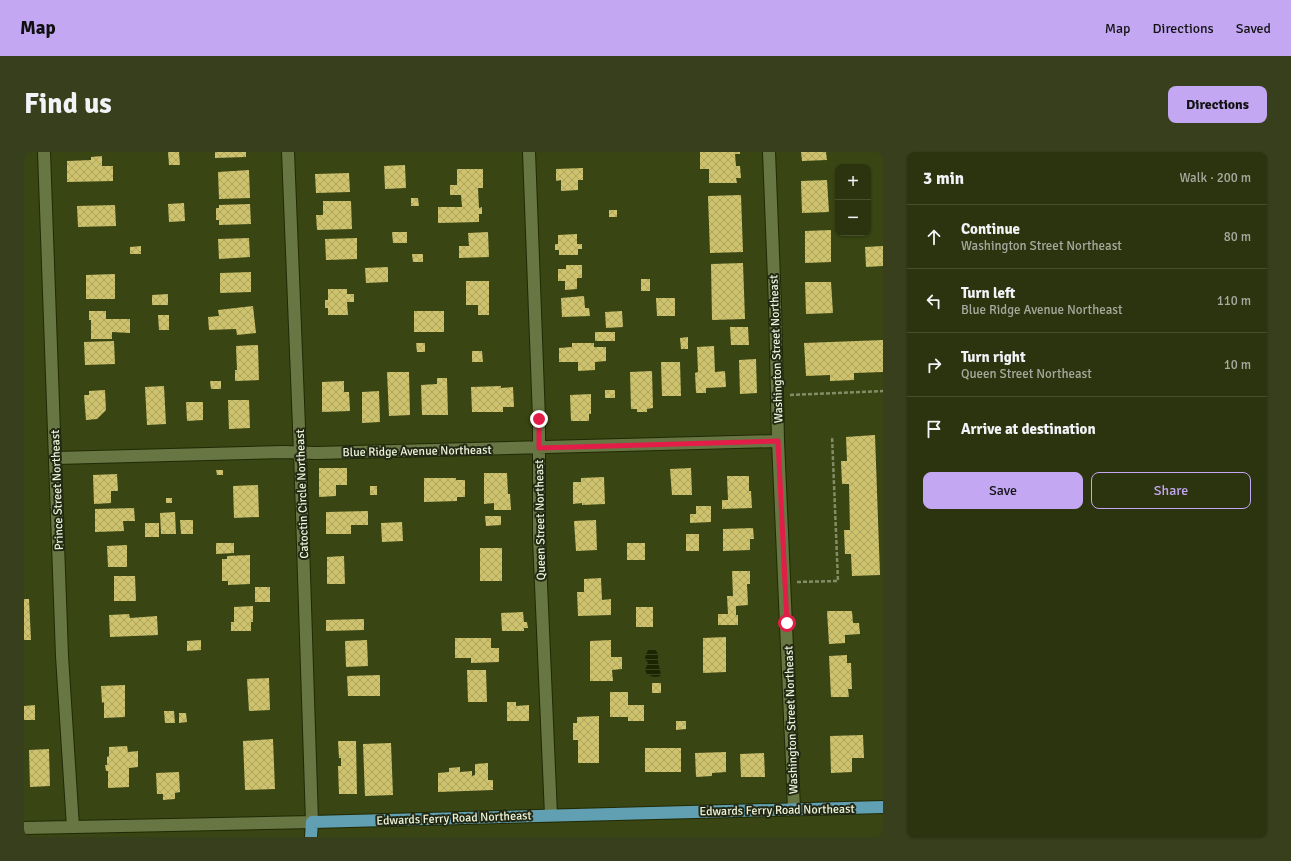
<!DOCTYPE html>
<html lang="en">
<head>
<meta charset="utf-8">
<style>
  :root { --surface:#2b340e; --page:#373f1c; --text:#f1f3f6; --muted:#a6aa9e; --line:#474f2e; --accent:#c3a7f2 }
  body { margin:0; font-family:Signika,sans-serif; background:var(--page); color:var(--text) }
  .controls { position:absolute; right:12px; top:12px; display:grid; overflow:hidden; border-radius:8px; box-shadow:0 1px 3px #0004 }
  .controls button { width:36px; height:36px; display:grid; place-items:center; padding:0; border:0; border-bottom:1px solid var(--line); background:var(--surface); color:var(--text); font:20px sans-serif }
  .stop { position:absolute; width:12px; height:12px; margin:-9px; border:3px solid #e11d48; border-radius:50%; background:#fff }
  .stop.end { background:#e11d48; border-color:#fff; box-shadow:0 1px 4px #0008 }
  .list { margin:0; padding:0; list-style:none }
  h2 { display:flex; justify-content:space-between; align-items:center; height:52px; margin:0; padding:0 16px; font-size:17px }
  h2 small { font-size:13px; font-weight:400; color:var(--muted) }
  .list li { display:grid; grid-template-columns:26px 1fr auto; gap:12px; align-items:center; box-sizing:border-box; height:64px; padding:0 16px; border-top:1px solid var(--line) }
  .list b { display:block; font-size:15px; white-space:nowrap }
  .list p { margin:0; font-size:13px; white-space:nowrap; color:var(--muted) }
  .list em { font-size:13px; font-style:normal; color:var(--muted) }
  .actions { display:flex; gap:8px; padding:12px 16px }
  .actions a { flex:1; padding:9px 0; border:1px solid var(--accent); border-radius:8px; text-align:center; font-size:14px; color:var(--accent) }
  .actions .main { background:var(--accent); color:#111 }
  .icon { flex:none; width:22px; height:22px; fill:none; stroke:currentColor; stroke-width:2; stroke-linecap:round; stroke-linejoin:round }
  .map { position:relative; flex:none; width:859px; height:685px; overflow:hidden; border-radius:8px }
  header { display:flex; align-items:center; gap:24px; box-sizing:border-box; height:56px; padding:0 20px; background:var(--accent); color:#111 }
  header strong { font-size:19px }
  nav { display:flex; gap:22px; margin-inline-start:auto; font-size:14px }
  .intro { display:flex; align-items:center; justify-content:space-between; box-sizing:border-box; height:96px; padding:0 24px }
  h1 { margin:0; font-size:28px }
  .button { padding:10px 18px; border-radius:8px; background:var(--accent); color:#111; font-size:14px; font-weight:700 }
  main { display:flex; gap:24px; padding:0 24px }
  aside { flex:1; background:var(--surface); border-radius:8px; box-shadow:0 1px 3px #0004 }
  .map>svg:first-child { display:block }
  .water { fill:url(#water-rules) }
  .building { fill:url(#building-cross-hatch) }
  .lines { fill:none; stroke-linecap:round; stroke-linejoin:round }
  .minor-casing { stroke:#212a04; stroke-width:14 }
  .major-casing { stroke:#212a04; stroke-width:14 }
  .path { stroke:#848e66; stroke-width:2.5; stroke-dasharray:4 2; stroke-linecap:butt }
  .minor { stroke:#687644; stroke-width:12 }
  .major { stroke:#61a0b3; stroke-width:12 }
  .route { stroke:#e11d48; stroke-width:5 }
  .labels { text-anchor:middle; stroke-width:4; stroke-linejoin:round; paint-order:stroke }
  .street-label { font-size:12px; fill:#edf5da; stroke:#232814 }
</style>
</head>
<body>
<header>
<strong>Map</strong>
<nav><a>Map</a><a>Directions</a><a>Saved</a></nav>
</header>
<div class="intro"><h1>Find us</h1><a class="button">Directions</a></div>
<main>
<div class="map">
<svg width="859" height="685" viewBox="0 0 859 685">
  <defs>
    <pattern id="water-rules" width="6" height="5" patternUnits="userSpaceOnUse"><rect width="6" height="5" fill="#1c2500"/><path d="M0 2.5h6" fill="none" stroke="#3d4525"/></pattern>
    <pattern id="building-cross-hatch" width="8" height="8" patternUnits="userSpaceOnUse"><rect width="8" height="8" fill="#cec26c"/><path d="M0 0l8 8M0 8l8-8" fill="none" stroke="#aca461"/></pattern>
  </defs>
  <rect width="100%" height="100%" fill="#394513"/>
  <path class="water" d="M 630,497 C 635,501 634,503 634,509 C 635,514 636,518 637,523 C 632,527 627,524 623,522 L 621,518 L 624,510 L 622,509 L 621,505 L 624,498 Z"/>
  <path class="building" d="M 144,0 L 155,0 L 156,13 L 145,13 Z
    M 191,0 L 222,0 L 222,5 L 191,6 Z
    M 676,0 L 716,0 L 716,2 L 711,2 L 712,14 L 716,14 L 717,26 L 712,26 L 713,31 L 685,31 L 685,17 L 676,17 Z
    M 777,0 L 802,0 L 803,8 L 778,9 Z
    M 78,4 L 78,14 L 89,14 L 89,29 L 43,30 L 43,9 L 67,8 L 67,5 Z
    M 381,13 L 382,36 L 361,37 L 360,14 Z
    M 559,16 L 559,28 L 554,28 L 554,38 L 537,39 L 537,28 L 532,29 L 532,17 Z
    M 433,17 L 459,17 L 459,36 L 454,36 L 455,56 L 458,55 L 458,62 L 455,62 L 455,70 L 414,71 L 414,55 L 438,55 L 437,43 L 426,43 L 426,33 L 433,33 Z
    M 225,18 L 226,46 L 195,47 L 194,20 Z
    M 325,21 L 326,40 L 292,41 L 291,22 Z
    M 803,28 L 805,60 L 778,61 L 777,29 Z
    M 717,43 L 719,100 L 686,101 L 684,44 Z
    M 387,46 L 394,46 L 395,54 L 387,54 Z
    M 299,49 L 327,49 L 328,77 L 293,78 L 292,63 L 299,63 Z
    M 160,51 L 161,69 L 145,70 L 144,52 Z
    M 226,52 L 227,72 L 195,73 L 195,68 L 192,68 L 192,56 L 195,56 L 195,53 Z
    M 91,53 L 92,74 L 54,75 L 53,54 Z
    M 585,58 L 593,58 L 593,65 L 585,65 Z
    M 807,78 L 807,110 L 781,111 L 781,79 Z
    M 368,80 L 383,80 L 383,91 L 369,91 Z
    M 464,80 L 465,105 L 435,106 L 435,94 L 445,94 L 444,81 Z
    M 553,82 L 553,92 L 558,92 L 558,97 L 554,97 L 554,103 L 535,103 L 535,98 L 531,98 L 531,92 L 534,92 L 534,83 Z
    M 225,86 L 226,105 L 195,107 L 194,87 Z
    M 333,86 L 333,107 L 302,108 L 301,87 Z
    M 117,94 L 117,102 L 106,102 L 106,95 Z
    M 859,94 L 859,114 L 842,115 L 841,95 Z
    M 388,102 L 399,102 L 399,110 L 389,110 Z
    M 719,111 L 721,167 L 688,168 L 687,112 Z
    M 542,113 L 558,113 L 558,126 L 553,126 L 553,137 L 541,138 L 541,129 L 534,129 L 534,117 L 542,117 Z
    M 364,115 L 364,130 L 342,131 L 341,116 Z
    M 227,120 L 227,140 L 196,141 L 196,121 Z
    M 91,122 L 91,147 L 62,147 L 62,123 Z
    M 617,127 L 626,127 L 626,139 L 617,139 Z
    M 442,129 L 465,129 L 465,163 L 454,163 L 454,153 L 442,153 Z
    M 781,130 L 807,130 L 809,161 L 782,162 Z
    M 304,137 L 323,137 L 323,142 L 330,142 L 330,150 L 323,150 L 324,163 L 304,163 L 304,156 L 301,156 L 301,148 L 304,148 Z
    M 144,142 L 144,153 L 128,153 L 128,143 Z
    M 560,144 L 561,156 L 565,156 L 566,164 L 538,165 L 537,146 Z
    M 632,146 L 651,146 L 651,164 L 633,164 Z
    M 229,154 L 232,181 L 213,183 L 212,177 L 185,178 L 184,165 L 195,164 L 194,158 Z
    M 65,159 L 82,159 L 82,167 L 106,167 L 106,181 L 88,180 L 88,187 L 67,187 L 67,168 L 65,168 Z
    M 390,159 L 420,159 L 420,180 L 390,180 Z
    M 598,159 L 599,175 L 582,176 L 581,160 Z
    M 134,163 L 145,163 L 145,178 L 135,178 Z
    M 706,175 L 724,175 L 725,193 L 707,193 Z
    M 571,180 L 591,180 L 591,189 L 571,189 Z
    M 664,185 L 664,197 L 657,197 L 656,186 Z
    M 859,188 L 859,220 L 830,221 L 830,228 L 806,229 L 806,223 L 782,224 L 780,191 Z
    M 90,189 L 91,212 L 61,213 L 60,190 Z
    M 392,191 L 401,191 L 401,200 L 393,200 Z
    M 548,191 L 570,191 L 570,195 L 582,195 L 582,209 L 571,210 L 571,218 L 554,219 L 554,210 L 535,210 L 535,196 L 548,195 Z
    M 234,193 L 235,228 L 211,229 L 211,218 L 213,218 L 212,194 Z
    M 690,194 L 691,220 L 701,219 L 702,235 L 682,236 L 682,241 L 672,241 L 671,221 L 674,220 L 673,195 Z
    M 448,199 L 458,199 L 459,210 L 448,210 Z
    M 732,207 L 733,241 L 716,242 L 715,208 Z
    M 637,210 L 656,210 L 657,244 L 638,244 Z
    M 628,219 L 629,256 L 623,257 L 623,260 L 613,260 L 613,257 L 607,257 L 606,220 Z
    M 363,220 L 385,220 L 386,263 L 365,264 Z
    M 413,226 L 423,226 L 424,263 L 398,263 L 397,233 L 413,232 Z
    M 186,229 L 197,229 L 197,237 L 187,237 Z
    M 320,229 L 320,240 L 325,240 L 326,259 L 298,260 L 298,230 Z
    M 140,234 L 142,272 L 123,273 L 121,235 Z
    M 477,234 L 477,236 L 489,235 L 490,255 L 479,255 L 479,260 L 448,260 L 447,235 Z
    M 81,238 L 82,258 L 73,267 L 62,268 L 60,243 L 65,243 L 65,239 Z
    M 581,238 L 591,238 L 591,246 L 581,246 Z
    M 355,239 L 356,270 L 338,271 L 338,240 Z
    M 567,242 L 567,262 L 565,262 L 565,269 L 547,269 L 546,243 Z
    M 204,248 L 225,248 L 226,276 L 205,277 Z
    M 162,250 L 179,250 L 179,268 L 163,269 Z
    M 851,283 L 856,423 L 828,424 L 827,402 L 821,402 L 820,378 L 826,378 L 825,332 L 818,332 L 817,309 L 823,309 L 822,285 Z
    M 295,316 L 323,316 L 323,333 L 312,333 L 312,344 L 295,345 Z
    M 667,316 L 668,343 L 648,343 L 646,317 Z
    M 192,318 L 199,318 L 199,323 L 193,323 Z
    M 460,321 L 483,321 L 484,342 L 486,342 L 487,358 L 470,358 L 470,351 L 460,352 Z
    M 93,322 L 94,339 L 87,339 L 87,351 L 70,352 L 69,323 Z
    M 703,324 L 725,324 L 725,339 L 727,339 L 728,356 L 698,357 L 698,348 L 704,348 Z
    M 580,325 L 581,352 L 558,353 L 558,351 L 549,352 L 549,330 L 557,330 L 557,326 Z
    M 400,326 L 432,326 L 432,328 L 441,328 L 441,345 L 433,345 L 433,349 L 400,350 Z
    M 234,333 L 235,365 L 210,366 L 209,334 Z
    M 346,334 L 353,334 L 353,343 L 346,343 Z
    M 142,346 L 148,346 L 148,351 L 142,351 Z
    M 672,354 L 687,354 L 687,370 L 666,371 L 666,362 L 672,362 Z
    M 110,356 L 111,369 L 99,369 L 100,379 L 71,380 L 71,357 Z
    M 344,359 L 344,373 L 327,373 L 327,382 L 302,382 L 302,360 Z
    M 151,360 L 152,382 L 137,382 L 136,361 Z
    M 461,364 L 477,364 L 477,373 L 462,374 Z
    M 156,368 L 169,368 L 169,382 L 157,382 Z
    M 572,368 L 573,398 L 552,399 L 550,369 Z
    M 378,370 L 379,389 L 358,390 L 357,371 Z
    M 121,371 L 135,371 L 135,385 L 121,385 Z
    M 729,376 L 730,387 L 726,387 L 726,398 L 699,399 L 699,377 Z
    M 662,382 L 675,382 L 675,399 L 662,399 Z
    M 192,391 L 210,391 L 210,401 L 192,402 Z
    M 603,391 L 621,391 L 621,408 L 603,408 Z
    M 103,393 L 103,415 L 84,415 L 83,394 Z
    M 456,396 L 478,396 L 478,429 L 456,429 Z
    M 226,403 L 226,432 L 204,433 L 204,429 L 198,429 L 198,407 L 203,407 L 203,404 Z
    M 320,404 L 321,432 L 303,432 L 303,405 Z
    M 708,419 L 726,419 L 726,432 L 723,432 L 724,453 L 712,454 L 712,463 L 714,463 L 714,473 L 694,473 L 694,462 L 704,462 L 703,444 L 709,444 Z
    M 90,424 L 111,424 L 112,449 L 90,449 Z
    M 577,426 L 578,448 L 587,447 L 587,463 L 554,464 L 553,440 L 560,440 L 560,427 Z
    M 231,435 L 246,435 L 246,450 L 231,450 Z
    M 0,447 L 5,447 L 7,488 L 0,488 Z
    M 229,454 L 229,470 L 227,470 L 227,479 L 207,479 L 207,470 L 210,470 L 210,455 Z
    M 612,455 L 629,455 L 629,475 L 612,475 Z
    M 803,459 L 828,459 L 829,471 L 835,471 L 836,482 L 821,483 L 821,491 L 805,492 Z
    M 499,460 L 500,470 L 503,470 L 504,476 L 500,476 L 500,479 L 478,479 L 477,461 Z
    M 105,462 L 106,466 L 133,464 L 134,483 L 86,485 L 85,463 Z
    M 340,467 L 340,478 L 302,479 L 302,468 Z
    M 702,485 L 702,520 L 679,521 L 679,486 Z
    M 431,486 L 467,486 L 467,496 L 475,496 L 475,510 L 447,511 L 447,506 L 431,506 Z
    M 177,488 L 177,498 L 163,499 L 163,489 Z
    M 343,488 L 344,514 L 322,515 L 321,489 Z
    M 587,488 L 587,505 L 598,505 L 598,517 L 588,518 L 589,529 L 566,529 L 566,489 Z
    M 823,503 L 823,511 L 827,511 L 828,537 L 824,537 L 825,545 L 807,545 L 805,504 Z
    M 443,518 L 462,518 L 463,550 L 444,550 Z
    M 356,523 L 356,544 L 324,544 L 323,524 Z
    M 245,526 L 246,558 L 225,559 L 223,527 Z
    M 628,531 L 637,531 L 637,541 L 628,541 Z
    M 101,533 L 101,565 L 80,566 L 80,550 L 78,551 L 77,534 Z
    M 586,540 L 604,540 L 604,565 L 586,565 Z
    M 483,550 L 492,550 L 492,554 L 505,553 L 505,569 L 483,569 Z
    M 11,553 L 11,568 L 0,568 L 0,554 Z
    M 604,553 L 620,553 L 620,569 L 604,569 Z
    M 140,559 L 150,559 L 151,571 L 141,571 Z
    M 155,561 L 162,561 L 163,570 L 155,571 Z
    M 575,564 L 575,611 L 554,611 L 554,588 L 549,588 L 549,571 L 553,571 L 553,565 Z
    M 652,569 L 662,569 L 662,577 L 652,578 Z
    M 839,583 L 840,606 L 828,606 L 828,620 L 807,621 L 806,584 Z
    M 249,587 L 251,637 L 221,638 L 219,589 Z
    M 314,589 L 332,589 L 333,642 L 315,642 L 314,614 L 317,614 L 317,606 L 315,606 Z
    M 367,591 L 369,643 L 341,644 L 339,592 Z
    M 103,594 L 104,600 L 114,599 L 114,615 L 105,616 L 105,635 L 84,636 L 84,619 L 82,619 L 81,613 L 83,613 L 83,605 L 85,604 L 85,595 Z
    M 621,596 L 657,596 L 657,620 L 621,620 Z
    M 25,597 L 26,634 L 6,635 L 5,598 Z
    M 702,600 L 702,620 L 688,621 L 688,624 L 672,625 L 671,601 Z
    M 740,601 L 741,625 L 717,625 L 716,602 Z
    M 464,611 L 464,628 L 469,628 L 469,638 L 414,640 L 414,621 L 425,620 L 425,616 L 436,615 L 436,620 L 448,619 L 448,624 L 451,623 L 451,612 Z
    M 155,620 L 156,640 L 151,641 L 151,647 L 139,648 L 139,642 L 133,642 L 132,621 Z"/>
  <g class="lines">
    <defs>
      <path id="minor" d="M 20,0 L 38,504 L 49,675
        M 505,0 L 515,267 L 515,386 L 527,663
        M 745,0 L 751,153 L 754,289 L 770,657
        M 32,306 L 259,300 L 292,301 L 754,289
        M 0,676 L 288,670 L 276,300 L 264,0"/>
      <path id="major" d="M 287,685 L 288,670 L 859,655"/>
    </defs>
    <use href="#minor" class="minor-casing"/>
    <use href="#major" class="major-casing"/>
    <path class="path" d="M 766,243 L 859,239
      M 773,430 L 814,429 L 808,284"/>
    <use href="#minor" class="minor"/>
    <use href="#major" class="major"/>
  </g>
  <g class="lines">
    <path class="route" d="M 515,267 L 515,296 L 754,289 L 763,471"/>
  </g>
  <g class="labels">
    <g class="street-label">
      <text transform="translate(752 197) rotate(-92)" y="4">Washington Street Northeast</text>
      <text transform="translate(393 299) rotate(-1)" y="4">Blue Ridge Avenue Northeast</text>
      <text transform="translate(33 338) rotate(-92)" y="4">Prince Street Northeast</text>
      <text transform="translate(278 342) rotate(-92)" y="4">Catoctin Circle Northeast</text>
      <text transform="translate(516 368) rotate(-91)" y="4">Queen Street Northeast</text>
      <text transform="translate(767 568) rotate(-92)" y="4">Washington Street Northeast</text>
      <text transform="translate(753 658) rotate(-1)" y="4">Edwards Ferry Road Northeast</text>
      <text transform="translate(430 666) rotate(-2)" y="4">Edwards Ferry Road Northeast</text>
    </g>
  </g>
</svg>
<div class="controls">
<button>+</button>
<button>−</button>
</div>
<div class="stop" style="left:763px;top:471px"></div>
<div class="stop end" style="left:515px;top:267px"></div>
</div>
<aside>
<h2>3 min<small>Walk · 200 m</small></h2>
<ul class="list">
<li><svg class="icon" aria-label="ahead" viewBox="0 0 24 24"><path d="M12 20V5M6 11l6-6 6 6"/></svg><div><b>Continue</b><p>Washington Street Northeast</p></div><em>80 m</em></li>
<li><svg class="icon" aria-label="left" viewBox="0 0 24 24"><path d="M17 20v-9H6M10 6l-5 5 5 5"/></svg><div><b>Turn left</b><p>Blue Ridge Avenue Northeast</p></div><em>110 m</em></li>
<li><svg class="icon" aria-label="right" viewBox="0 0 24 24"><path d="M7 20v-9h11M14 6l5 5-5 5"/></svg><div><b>Turn right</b><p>Queen Street Northeast</p></div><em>10 m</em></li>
<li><svg class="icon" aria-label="arrive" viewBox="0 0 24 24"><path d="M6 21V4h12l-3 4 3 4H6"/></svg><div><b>Arrive at destination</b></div></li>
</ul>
<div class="actions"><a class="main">Save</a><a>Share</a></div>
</aside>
</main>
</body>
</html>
